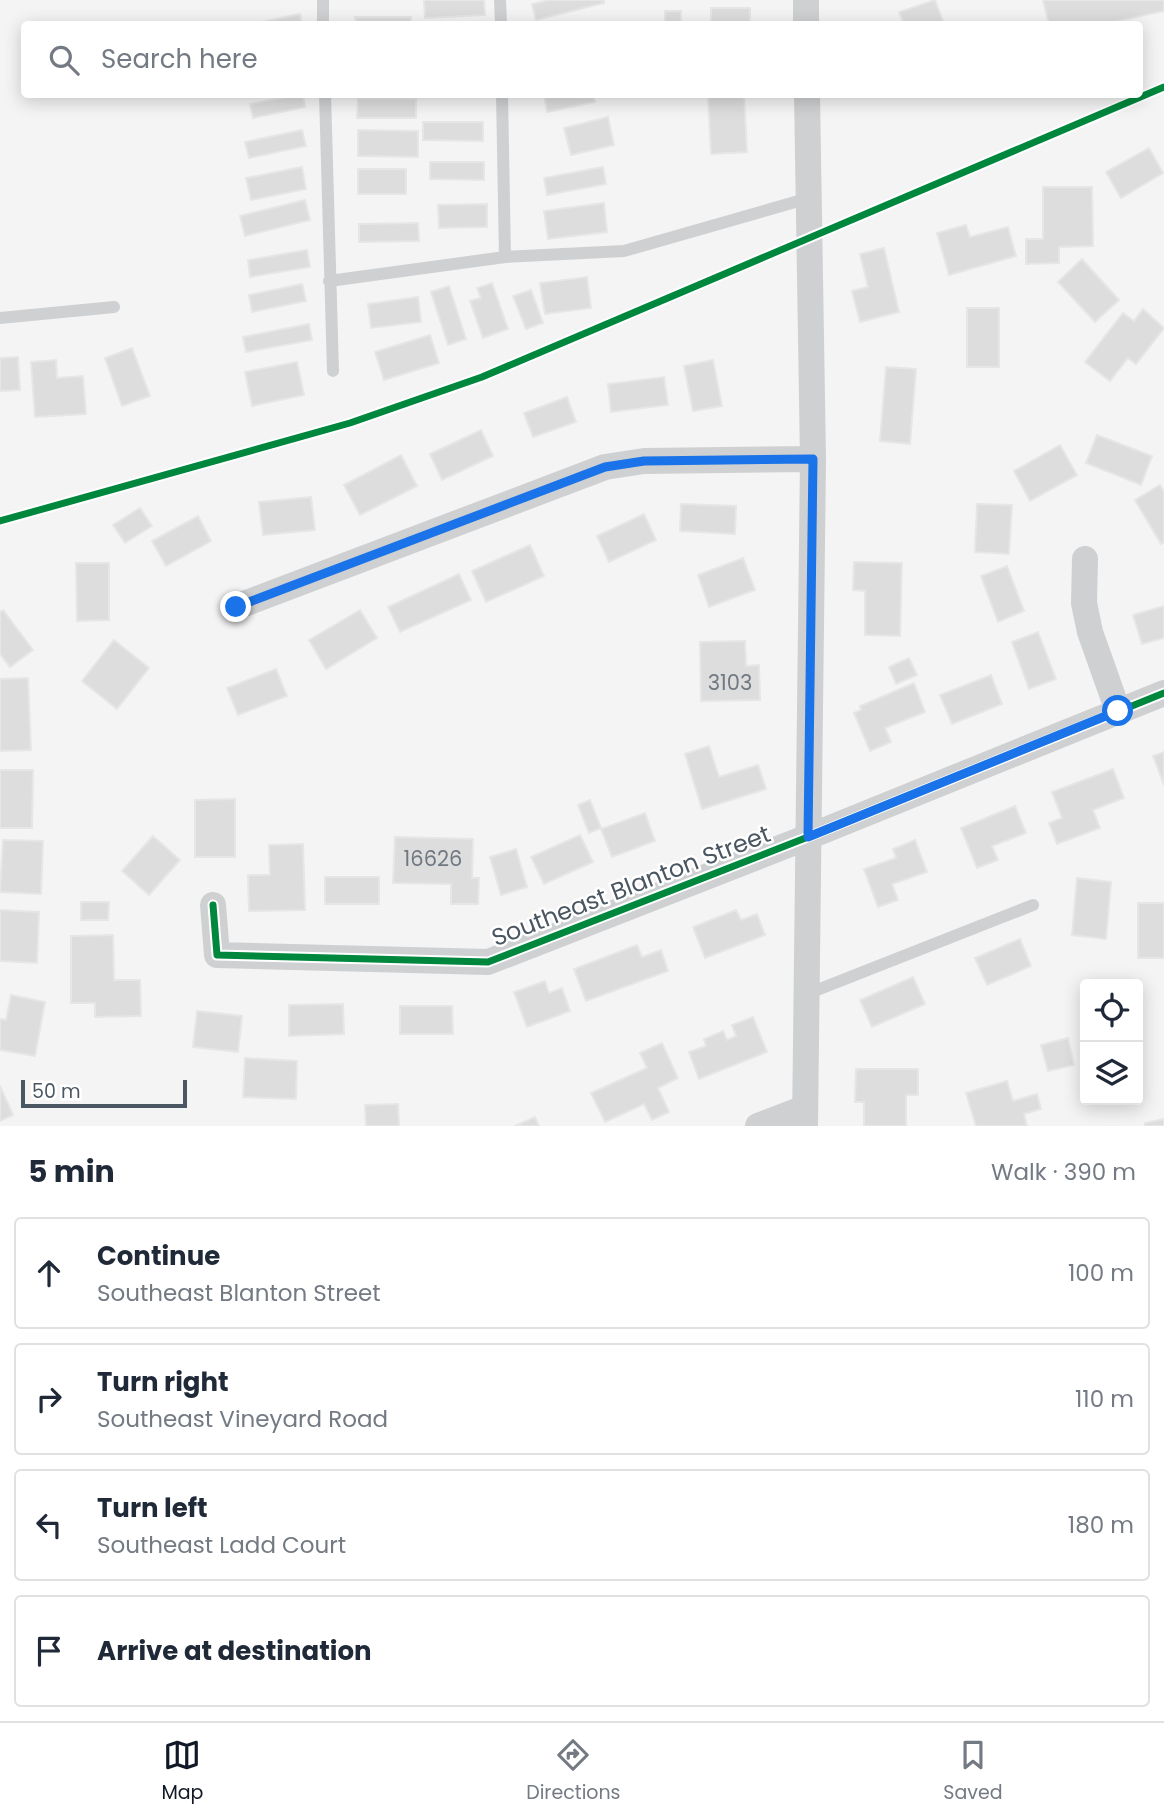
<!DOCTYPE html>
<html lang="en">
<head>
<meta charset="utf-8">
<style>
  :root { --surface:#fff; --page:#f2f2f3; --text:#1f2937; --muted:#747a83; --line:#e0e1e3; --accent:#111827 }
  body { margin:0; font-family:Poppins,sans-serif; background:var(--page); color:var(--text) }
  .controls { position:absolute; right:21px; bottom:21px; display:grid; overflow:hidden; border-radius:7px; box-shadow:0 4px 18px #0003 }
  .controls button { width:63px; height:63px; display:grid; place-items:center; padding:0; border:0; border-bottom:2px solid var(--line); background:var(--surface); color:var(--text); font:35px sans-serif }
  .scale { position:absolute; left:21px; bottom:18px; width:166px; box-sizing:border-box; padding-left:7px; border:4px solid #4a5661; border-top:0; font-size:19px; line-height:24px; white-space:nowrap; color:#4a5661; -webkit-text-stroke:5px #fff; paint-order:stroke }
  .stop { position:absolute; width:21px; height:21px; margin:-16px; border:5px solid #1a73e8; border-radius:50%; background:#fff }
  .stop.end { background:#1a73e8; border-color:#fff; box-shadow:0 2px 7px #0008 }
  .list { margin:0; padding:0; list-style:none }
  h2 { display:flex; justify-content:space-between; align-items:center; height:91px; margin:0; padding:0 28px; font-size:30px }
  h2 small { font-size:23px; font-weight:400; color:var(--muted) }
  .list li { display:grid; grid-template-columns:46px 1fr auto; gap:21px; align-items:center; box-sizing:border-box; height:112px; margin:0 14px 14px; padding:0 14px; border:2px solid var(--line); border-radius:7px }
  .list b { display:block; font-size:26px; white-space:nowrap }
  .list p { margin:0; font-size:23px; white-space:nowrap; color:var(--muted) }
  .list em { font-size:23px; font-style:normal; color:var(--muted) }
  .icon { flex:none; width:38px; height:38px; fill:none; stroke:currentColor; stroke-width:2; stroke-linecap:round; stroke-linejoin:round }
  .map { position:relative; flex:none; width:1164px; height:1126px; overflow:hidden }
  .search { position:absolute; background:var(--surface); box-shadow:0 4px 18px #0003; left:21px; right:21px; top:21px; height:77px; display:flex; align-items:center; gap:18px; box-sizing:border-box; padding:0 24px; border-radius:7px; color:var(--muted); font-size:26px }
  .sheet { height:595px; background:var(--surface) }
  nav { display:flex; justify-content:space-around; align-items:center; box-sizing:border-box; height:98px; border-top:2px solid var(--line); background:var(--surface); font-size:19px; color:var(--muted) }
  nav a { display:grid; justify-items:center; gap:4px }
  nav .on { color:var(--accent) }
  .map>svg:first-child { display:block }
  .building { fill:#ddddde; stroke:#e5e6e7; stroke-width:2 }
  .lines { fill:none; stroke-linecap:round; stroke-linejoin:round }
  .lane { stroke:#ced0d2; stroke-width:12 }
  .street { stroke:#ced0d2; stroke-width:26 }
  .cycleway-casing { stroke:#fff; stroke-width:11 }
  .cycleway { stroke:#00873e; stroke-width:7 }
  .route { stroke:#1a73e8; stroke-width:9 }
  .labels { text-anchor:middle; stroke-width:5; stroke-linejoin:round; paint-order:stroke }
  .number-label { font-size:21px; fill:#707881 }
  .street-label { font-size:24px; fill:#4a5661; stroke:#fff }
</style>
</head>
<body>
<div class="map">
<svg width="1164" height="1126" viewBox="0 0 1164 1126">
  <rect width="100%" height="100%" fill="#f4f4f4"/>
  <path class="building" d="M 424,0 L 484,0 L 485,15 L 425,18 Z
    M 550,0 L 604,0 L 604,3 L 536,20 L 532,4 Z
    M 935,0 L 944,24 L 904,24 L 899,12 Z
    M 1043,0 L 1164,0 L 1164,11 L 1104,24 L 1049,24 Z
    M 711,8 L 750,8 L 750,24 L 711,24 Z
    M 665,11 L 681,11 L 681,24 L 665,24 Z
    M 300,14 L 302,24 L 252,24 Z
    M 355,17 L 411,17 L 411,24 L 356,24 Z
    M 303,94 L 305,107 L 253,118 L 250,104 Z
    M 544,94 L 593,94 L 595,102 L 547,112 Z
    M 708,94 L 744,94 L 747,152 L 711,154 Z
    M 358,99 L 416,99 L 416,118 L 357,118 Z
    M 608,117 L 614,145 L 571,155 L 564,128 Z
    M 423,122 L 483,122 L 483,141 L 423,140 Z
    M 302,130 L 306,146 L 249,158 L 245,142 Z
    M 358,130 L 418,131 L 418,157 L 358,156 Z
    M 1149,148 L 1163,173 L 1121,198 L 1106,172 Z
    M 430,162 L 484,162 L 484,180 L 430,179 Z
    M 302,167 L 306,189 L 251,200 L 246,178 Z
    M 603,167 L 606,184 L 547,195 L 544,178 Z
    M 358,169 L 406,169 L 406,194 L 358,194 Z
    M 1043,187 L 1092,187 L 1093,246 L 1059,247 L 1059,263 L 1026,264 L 1026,239 L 1043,239 Z
    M 305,200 L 310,220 L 245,236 L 240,216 Z
    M 604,203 L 607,232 L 548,239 L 544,211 Z
    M 487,204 L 487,227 L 439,228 L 438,205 Z
    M 418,223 L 419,241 L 359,242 L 359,224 Z
    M 966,225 L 970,237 L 1008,227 L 1016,256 L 949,275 L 937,233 Z
    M 884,248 L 899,312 L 860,322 L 852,291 L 868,287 L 860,254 Z
    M 307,250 L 310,267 L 250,277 L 248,260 Z
    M 1082,259 L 1119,300 L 1095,322 L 1058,282 Z
    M 587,277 L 591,308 L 545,314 L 540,283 Z
    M 492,283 L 508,329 L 483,338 L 470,301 L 481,298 L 477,288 Z
    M 302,284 L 306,301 L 252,312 L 249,295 Z
    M 449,286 L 466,339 L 448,345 L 431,292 Z
    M 531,290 L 543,323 L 526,329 L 513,296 Z
    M 418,297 L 421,322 L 371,328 L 368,304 Z
    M 967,308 L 999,308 L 999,367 L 967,367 Z
    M 1143,309 L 1164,328 L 1136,364 L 1128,358 L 1110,381 L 1085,362 L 1123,313 L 1134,321 Z
    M 309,324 L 312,340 L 246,352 L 243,337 Z
    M 430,335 L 439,363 L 384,380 L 375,352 Z
    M 132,348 L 150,396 L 122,406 L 105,358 Z
    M 18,357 L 20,390 L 0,391 L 0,358 Z
    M 56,360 L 57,378 L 83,376 L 86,414 L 35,417 L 31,362 Z
    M 713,360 L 722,406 L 693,411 L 684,366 Z
    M 297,362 L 304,395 L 252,406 L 245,372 Z
    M 886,367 L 916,369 L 910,444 L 880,441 Z
    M 664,377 L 668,405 L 611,412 L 608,384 Z
    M 567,397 L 576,422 L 533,437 L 524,413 Z
    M 481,430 L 493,456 L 442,480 L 430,454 Z
    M 1097,435 L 1152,456 L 1141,485 L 1086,463 Z
    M 1060,445 L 1077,475 L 1030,501 L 1014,471 Z
    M 401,455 L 417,486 L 360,515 L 344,485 Z
    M 1160,485 L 1164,492 L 1164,542 L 1161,544 L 1135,500 Z
    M 311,497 L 315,530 L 263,535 L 259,502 Z
    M 681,504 L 736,506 L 735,534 L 680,531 Z
    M 977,504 L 1012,505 L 1009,554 L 975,552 Z
    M 140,508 L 152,526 L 125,543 L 113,525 Z
    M 644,514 L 656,540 L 609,562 L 597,536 Z
    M 198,516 L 211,541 L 166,566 L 152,541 Z
    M 530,545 L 544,576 L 486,602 L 472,571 Z
    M 743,558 L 755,590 L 709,607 L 698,575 Z
    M 854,562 L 902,563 L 900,636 L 865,635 L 865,591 L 853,590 Z
    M 76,563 L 109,563 L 109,620 L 77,621 Z
    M 1007,566 L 1024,611 L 998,622 L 981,576 Z
    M 459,574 L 471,600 L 400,632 L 388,607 Z
    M 1164,606 L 1164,638 L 1142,644 L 1133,615 Z
    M 3,610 L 33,650 L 10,667 L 0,654 L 0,612 Z
    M 360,610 L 377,638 L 326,669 L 309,640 Z
    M 1038,632 L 1056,679 L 1029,689 L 1012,642 Z
    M 114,640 L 149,668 L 117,709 L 82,681 Z
    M 745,641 L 746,666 L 759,665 L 760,700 L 701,701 L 700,642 Z
    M 909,658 L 917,675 L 896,684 L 889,667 Z
    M 276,669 L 287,696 L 238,715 L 227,688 Z
    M 991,675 L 1002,704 L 952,724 L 940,695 Z
    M 28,678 L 31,750 L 0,751 L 0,679 Z
    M 914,683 L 925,712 L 885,728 L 891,742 L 870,751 L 854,713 L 861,710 L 860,706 Z
    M 709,746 L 719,777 L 758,765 L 766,789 L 702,809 L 685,754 Z
    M 1164,752 L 1164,785 L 1153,756 Z
    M 1113,769 L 1124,798 L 1093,810 L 1100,828 L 1057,844 L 1049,823 L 1062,818 L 1052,792 Z
    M 0,770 L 33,770 L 32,828 L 0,828 Z
    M 235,799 L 235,857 L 195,857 L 195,800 Z
    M 590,800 L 601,828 L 589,833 L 578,805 Z
    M 1015,806 L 1026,833 L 992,846 L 998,860 L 977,868 L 961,828 Z
    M 645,813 L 655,841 L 612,857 L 601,829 Z
    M 580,835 L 593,862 L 544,884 L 531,857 Z
    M 153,836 L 180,860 L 149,895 L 122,871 Z
    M 395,837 L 473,839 L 472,878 L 479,878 L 478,904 L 451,904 L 451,884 L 393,883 Z
    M 3,840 L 43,841 L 41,894 L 0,892 Z
    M 915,840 L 927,872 L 892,884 L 898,900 L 878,907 L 864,869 L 896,858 L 893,849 Z
    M 303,844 L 305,910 L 249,911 L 248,875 L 270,875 L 269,845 Z
    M 516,849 L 527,887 L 501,895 L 490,857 Z
    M 325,877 L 379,877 L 379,904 L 325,904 Z
    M 1077,878 L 1111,882 L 1106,939 L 1072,935 Z
    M 81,902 L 109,902 L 108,920 L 81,920 Z
    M 1138,903 L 1164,903 L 1164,958 L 1138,958 Z
    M 0,910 L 39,912 L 37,963 L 0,961 Z
    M 736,910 L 741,920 L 757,914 L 765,935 L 705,958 L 693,927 Z
    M 113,935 L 114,980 L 140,980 L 141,1016 L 95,1017 L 95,1003 L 71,1003 L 71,936 Z
    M 1020,939 L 1031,966 L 987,985 L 975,958 Z
    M 637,945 L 642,957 L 661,950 L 668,971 L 586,1001 L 574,969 Z
    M 913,977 L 925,1004 L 872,1027 L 860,1000 Z
    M 545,981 L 549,993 L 562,988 L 570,1011 L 527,1027 L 514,992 Z
    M 11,995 L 45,1002 L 35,1056 L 0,1050 L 0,1019 L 6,1020 Z
    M 343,1004 L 344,1034 L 289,1036 L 289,1005 Z
    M 400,1006 L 452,1006 L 453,1034 L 400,1034 Z
    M 197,1011 L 242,1016 L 238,1052 L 193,1047 Z
    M 753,1017 L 767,1052 L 699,1079 L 689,1052 L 706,1046 L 704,1039 L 723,1031 L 727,1040 L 736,1036 L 732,1025 Z
    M 1068,1038 L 1074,1065 L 1048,1071 L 1041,1045 Z
    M 662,1043 L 678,1078 L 658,1088 L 669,1112 L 652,1120 L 644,1104 L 605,1122 L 591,1093 L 647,1068 L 640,1053 Z
    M 245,1058 L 297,1061 L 296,1099 L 243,1097 Z
    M 856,1069 L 918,1069 L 918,1095 L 906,1095 L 906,1126 L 864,1126 L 864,1102 L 855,1102 Z
    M 1007,1081 L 1013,1101 L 1037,1094 L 1041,1109 L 1024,1114 L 1027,1126 L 976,1126 L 966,1093 Z
    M 0,1086 L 13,1115 L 0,1121 Z
    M 398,1104 L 399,1126 L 366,1126 L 365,1105 Z
    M 535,1117 L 539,1126 L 515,1126 Z
    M 1164,1119 L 1164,1126 L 1145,1126 L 1145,1123 Z"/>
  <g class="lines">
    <path class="lane" d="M 323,0 L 323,24
      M 500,0 L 501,24
      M 325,94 L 333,371
      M 502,94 L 505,257
      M 329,281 L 505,257 L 624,251 L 809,198
      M 0,318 L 114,307
      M 807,994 L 1033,905"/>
    <path class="street" d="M 806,0 L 806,24
      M 1085,559 L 1084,603 L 1090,632 L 1118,711
      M 236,607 L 605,467 L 644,461 L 813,459
      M 213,905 L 217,955 L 488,962 L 808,837 L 1164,693
      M 758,1126 L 805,1108
      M 805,1126 L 813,459 L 807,94"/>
    <defs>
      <path id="cycleway" d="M 0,521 L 350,423 L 482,377 L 1164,87
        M 213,905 L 217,955 L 488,962 L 808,837 L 1164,693"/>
    </defs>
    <use href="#cycleway" class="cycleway-casing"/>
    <use href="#cycleway" class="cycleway"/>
  </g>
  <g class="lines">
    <path class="route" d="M 236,607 L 605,467 L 644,461 L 813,459 L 808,837 L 1118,711"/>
  </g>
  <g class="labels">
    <g class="number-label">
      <text x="730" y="690">3103</text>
      <text x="433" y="866">16626</text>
    </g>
    <g class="street-label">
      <text transform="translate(631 886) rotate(-21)" y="8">Southeast Blanton Street</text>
    </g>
  </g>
</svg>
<div class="controls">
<button><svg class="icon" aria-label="locate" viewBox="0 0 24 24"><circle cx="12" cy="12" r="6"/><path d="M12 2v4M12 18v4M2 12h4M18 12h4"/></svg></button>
<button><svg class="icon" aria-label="layers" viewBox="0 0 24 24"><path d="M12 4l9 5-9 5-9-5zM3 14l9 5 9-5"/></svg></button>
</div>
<div class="scale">50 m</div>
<div class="stop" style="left:1118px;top:711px"></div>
<div class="stop end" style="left:236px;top:607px"></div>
<div class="search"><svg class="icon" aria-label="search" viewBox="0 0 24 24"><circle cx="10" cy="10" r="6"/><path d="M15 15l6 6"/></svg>Search here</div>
</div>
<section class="sheet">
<h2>5 min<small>Walk · 390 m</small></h2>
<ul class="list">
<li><svg class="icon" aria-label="ahead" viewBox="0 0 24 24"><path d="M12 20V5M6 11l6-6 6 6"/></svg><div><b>Continue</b><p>Southeast Blanton Street</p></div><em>100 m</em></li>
<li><svg class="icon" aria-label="right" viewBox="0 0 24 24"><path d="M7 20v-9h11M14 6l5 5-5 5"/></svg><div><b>Turn right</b><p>Southeast Vineyard Road</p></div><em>110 m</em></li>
<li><svg class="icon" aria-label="left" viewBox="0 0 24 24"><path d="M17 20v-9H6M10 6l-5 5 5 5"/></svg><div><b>Turn left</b><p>Southeast Ladd Court</p></div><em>180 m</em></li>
<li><svg class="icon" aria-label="arrive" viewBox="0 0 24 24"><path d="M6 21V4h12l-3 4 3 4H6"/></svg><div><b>Arrive at destination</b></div></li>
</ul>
</section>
<nav>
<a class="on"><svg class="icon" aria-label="map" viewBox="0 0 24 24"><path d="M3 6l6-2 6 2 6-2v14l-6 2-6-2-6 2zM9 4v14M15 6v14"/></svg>Map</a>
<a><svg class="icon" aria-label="directions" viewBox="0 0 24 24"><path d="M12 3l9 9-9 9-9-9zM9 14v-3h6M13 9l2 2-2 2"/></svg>Directions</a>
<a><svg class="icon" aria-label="saved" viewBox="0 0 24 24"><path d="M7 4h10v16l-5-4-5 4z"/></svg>Saved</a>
</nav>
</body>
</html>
